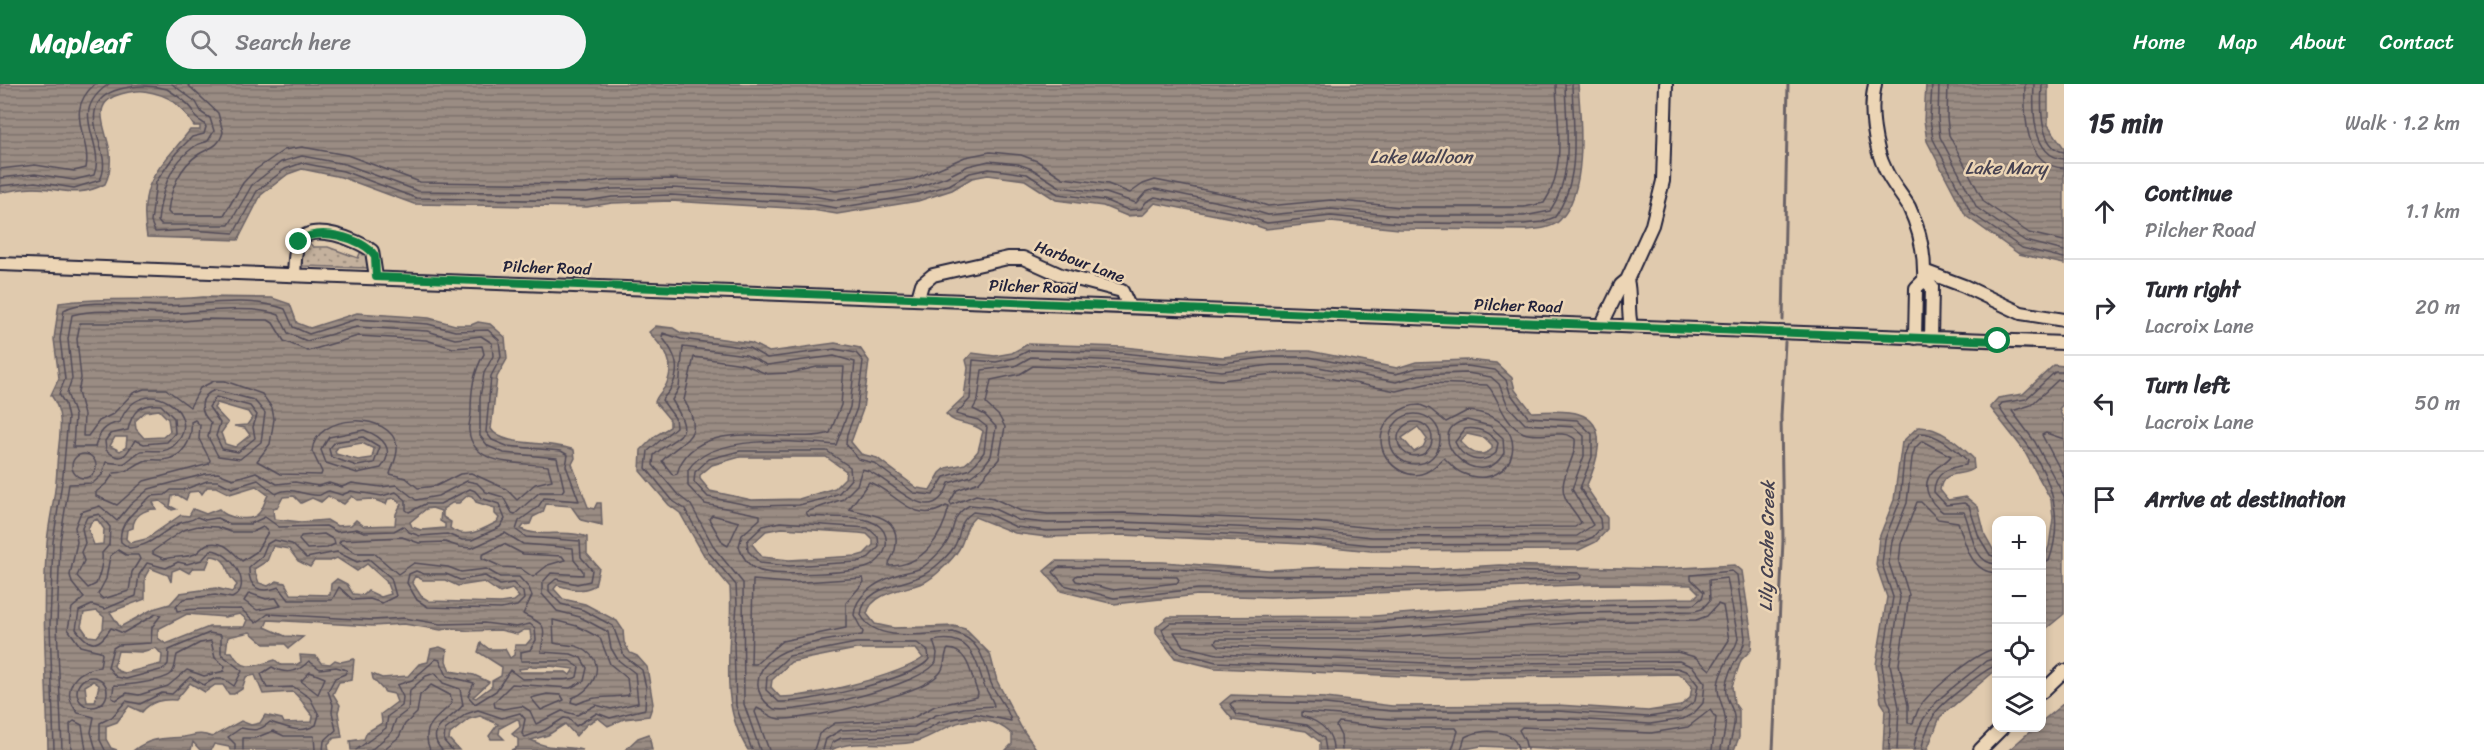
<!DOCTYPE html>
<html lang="en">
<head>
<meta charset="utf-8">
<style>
  :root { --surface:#fff; --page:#f2f2f3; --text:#2b2b33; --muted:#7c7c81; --line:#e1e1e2; --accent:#0b8043 }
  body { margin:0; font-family:Sriracha,sans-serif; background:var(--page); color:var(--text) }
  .controls { position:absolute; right:18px; bottom:18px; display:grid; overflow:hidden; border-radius:12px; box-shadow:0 3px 9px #0003 }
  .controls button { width:54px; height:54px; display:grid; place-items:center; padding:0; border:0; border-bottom:2px solid var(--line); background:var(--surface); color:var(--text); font:30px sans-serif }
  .stop { position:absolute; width:18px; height:18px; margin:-14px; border:4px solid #0b8043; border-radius:50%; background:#fff }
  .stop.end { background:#0b8043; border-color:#fff; box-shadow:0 2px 6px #0008 }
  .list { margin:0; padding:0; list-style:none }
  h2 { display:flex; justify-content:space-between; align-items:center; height:78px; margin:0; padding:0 24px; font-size:26px }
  h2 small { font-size:20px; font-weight:400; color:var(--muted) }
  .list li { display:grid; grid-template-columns:39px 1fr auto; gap:18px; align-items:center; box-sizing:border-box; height:96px; padding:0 24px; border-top:2px solid var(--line) }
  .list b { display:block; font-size:22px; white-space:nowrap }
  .list p { margin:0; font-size:20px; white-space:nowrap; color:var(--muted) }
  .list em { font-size:20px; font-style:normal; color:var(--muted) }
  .icon { flex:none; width:33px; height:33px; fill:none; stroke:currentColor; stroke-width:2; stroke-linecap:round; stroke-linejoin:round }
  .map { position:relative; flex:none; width:2064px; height:666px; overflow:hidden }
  header { display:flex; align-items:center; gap:36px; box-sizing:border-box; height:84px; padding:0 30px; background:var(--accent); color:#fff }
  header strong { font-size:28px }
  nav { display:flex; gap:33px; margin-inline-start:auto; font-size:21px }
  .search { width:420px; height:54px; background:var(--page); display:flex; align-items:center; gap:15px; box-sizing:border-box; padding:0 21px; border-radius:33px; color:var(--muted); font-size:22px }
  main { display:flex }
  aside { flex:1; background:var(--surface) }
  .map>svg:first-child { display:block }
  .grass { fill:url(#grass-dots); stroke:#736a6c; stroke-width:1.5 }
  .water { fill:url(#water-rules); stroke:#6a6266; stroke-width:1.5; fill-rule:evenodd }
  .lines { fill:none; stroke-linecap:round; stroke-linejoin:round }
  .shore { stroke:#524c58; stroke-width:1.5 }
  .stream { stroke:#6a6266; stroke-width:3 }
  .minor-casing { stroke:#22223b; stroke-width:16 }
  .minor { stroke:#ecd5b5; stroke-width:12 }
  .route { stroke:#0b8043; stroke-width:8 }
  .labels { text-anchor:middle; stroke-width:5; stroke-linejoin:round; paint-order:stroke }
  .street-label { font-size:16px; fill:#22223b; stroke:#ecd5b5 }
  .water-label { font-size:18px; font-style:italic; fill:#464251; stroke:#ecd5b5 }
</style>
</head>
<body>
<header>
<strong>Mapleaf</strong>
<div class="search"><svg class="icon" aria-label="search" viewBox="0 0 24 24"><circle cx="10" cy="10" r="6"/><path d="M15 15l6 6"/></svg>Search here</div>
<nav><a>Home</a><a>Map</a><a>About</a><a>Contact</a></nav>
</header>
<main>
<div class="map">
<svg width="2064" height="666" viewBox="0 0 2064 666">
  <defs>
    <pattern id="grass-dots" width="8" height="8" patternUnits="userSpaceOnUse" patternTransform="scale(1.5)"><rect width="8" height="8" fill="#c4b19d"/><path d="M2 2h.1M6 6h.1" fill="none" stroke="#9f9081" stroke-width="1.8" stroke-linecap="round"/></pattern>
    <pattern id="water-rules" width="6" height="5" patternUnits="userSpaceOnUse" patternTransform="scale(1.5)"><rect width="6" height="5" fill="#9a8c83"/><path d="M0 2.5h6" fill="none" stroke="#7d726c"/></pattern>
  </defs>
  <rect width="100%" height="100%" fill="#e0caae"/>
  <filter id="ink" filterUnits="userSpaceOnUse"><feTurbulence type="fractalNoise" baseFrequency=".0167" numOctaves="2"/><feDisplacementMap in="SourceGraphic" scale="12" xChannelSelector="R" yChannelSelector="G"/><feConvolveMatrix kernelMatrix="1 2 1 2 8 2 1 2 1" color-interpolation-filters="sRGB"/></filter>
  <g filter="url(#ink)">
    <path class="grass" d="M 307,156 L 313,163 L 328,163 L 358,174 L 362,165 L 366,168 L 370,182 L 367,184 L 303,182 L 299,170 Z"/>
    <path class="water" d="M 0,0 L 1578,0 C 1581,37 1588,107 1560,136 C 1552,145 1536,145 1525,146 L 1399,145 L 1331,138 L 1266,145 L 1236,135 L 1155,119 L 1143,131 L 1127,132 L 1103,122 L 1056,116 L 1025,96 L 988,91 L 972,94 L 952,106 L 918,117 L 837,130 L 806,125 L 671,117 L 612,119 L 587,123 L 414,120 L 341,93 L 302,85 L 288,90 L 261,111 L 238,156 L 147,153 C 137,96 160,85 190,46 L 200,46 L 200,42 L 194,42 C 180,20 171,11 144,7 C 136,6 129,8 121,10 C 87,19 108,47 110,69 C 111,80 110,90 105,100 C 76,115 63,104 34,104 C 23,104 11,107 0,108 Z
      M 1926,0 L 2048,0 L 2048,41 L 2064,64 L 2064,180 L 2019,170 L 1966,132 L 1927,57 L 1924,36 Z
      M 203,213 L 272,214 L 290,220 L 297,239 L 310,244 L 357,229 L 429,234 L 455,241 L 471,241 L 478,238 L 490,240 L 505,253 L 507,275 L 497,293 L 491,345 C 503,364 552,356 574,366 L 575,374 L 572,380 L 588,423 L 594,425 L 597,419 L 601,419 L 602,441 L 581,436 L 571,422 L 546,420 L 543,428 L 533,433 L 530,440 L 524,441 L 521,445 C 537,454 568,445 587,453 L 587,470 L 599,484 L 595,501 C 582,509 571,505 557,501 L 554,505 L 563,515 L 585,520 L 617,537 L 623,546 L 624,558 L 630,569 L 637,572 L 647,583 L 653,620 L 649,632 L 624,635 L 608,642 L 598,634 L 587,640 L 576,652 L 565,640 L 548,651 L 531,656 C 548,666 563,661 583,666 L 511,666 L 518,663 L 518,655 L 512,650 L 520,643 L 519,636 L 517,635 L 500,644 L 499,650 L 504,655 L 491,655 L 489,652 L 498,640 L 480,632 L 469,635 L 450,650 L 449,655 L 459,666 L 351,666 L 350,657 L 364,655 L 367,648 L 382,639 L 381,630 L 397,618 L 394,610 L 385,608 L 373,595 L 372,590 L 382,594 L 408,592 L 419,580 L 428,578 L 431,565 L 440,563 L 447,566 L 446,577 L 450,587 L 474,591 L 489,598 L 473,613 L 476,614 L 492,602 L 492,597 L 501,592 L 502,583 L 478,568 L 481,559 L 489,565 L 505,565 L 510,574 L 514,571 L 515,561 L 526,561 L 531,555 L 530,546 L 524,546 L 517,550 L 500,546 L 469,547 L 449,544 L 441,546 L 404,540 L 373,542 L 268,536 L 265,543 L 285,552 L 303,553 L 289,564 L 285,560 L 264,560 L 250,548 L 228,553 L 226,568 L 232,568 C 243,590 257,581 275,576 L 281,581 L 296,581 L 301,578 L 300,571 L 316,572 L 321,579 L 330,580 L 335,576 L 341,578 L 354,575 L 352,596 L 339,598 L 333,610 L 340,621 L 338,628 L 342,653 L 334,654 L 328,660 L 329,666 L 230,666 L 229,663 L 214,660 L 211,666 L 200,666 L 193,658 L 191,666 L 134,666 C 152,653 164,655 184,653 C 196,651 200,648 212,653 L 241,637 L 251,641 L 260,639 L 265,631 L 282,635 L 284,639 L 312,638 L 313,632 C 305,624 303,616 293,608 L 263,610 L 255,591 L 246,593 L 242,605 L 234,610 L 229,610 L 223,601 L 215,601 L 205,608 L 190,599 L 176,616 C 162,615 151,617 142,628 L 129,622 L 117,638 L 106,642 L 106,655 L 111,664 L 117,666 L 48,666 C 47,597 41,528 47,459 C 49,433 57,408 57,382 C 58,356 67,333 51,311 L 59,294 L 54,255 L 59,219 C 107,212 155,218 203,213 ZM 217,319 L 248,328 L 252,334 L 247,341 L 234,342 L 245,344 L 250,351 L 235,363 L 225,360 L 221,349 L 228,339 L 214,324 ZM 159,326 L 168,335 L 170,347 L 163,353 L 144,354 L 136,345 L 135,337 L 145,328 ZM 115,353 L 127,353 L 126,363 L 120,367 L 110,362 ZM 362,359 L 374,365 L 372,374 L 358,376 L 336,370 L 335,367 L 338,363 ZM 256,402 L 268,411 C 265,416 263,425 259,429 C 251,439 226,434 219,425 L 206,430 L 193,425 L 189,432 L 181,431 L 146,455 L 130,459 L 126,455 L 127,446 L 133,444 C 133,432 144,425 156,425 L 153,418 L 160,417 L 172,426 L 176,425 L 170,422 L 172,412 L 178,411 L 186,416 L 189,408 L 200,407 L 202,410 L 207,403 L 216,403 L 230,410 ZM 468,411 L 472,412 L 476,418 L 495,424 L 495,430 L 499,434 L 497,438 C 482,446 465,456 450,444 L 451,438 L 443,433 L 443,425 L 452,419 L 459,419 ZM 294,412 L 301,419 L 312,414 L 321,418 L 328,412 L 344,420 L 352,412 L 357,416 L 372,415 L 386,420 L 388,415 L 395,414 L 401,420 L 396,430 L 395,441 L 364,442 L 356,436 L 351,441 L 337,442 L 327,436 L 301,438 L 274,435 L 273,425 L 277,424 L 283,413 ZM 432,424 L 441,427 L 440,437 L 445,440 L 445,444 L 421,446 L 412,443 L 410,438 L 426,425 ZM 97,435 L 104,445 L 103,460 L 94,461 L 88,445 L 91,438 ZM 273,462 L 289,465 L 298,477 L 310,483 L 314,477 L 330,477 L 337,474 L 357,487 L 367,480 L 386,497 L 391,510 L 381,513 L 368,507 L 364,511 L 353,510 L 347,500 L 337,495 L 331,500 L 330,511 L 291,510 L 285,499 L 277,497 L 268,502 L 259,499 L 254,485 L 267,477 ZM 211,472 C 226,473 226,483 230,492 C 232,496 235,498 237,501 L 232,508 L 216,504 L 180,509 L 170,520 L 153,525 L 120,543 L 110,528 L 145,515 L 145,493 L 150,484 L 168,491 L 171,498 L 172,487 L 180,484 L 189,489 L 193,484 L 206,484 ZM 415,492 L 423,496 L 445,496 L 458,502 L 484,498 L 500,509 L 512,505 L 519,513 L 514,517 L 500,519 L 429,517 L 421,512 L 412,498 ZM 97,527 L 104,533 L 103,545 L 97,553 L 88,552 L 81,542 L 84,529 ZM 187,530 L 225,533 L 240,530 L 247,536 L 244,543 L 209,543 L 166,560 L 158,554 L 158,545 ZM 156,564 L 162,571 L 161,580 L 125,589 L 118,587 L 114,582 L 118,567 L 141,568 ZM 531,581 L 532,583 L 550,582 L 574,585 L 570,591 L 566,588 L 520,588 L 519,585 L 527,584 ZM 93,597 L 99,601 L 95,618 L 87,618 L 85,602 Z
      M 656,242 L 673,244 L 681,249 L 751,259 L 769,268 L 835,259 L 860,264 L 869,277 L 863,325 L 851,358 L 861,370 L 877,374 L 917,404 L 930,406 L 940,389 L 946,384 L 965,380 L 971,375 L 978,367 L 983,347 C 970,336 957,343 946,330 L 964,313 L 968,284 L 966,276 L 972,269 L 995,272 L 1012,269 L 1028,260 L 1123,263 L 1223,273 L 1271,267 L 1309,267 L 1397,284 L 1416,278 L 1467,276 L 1496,279 L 1512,294 L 1515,306 L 1532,328 C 1546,328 1565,325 1579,330 C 1611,340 1596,382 1586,403 L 1607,434 L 1607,446 L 1596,458 L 1579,466 L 1371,467 L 1303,460 L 1123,451 L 1047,453 L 1015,449 L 975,433 C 964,443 966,453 959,465 C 953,475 936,492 925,498 C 910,505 871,507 867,530 L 875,540 L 894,544 L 954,542 L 965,545 L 990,570 L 997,597 L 1021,643 L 1037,666 L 1006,666 L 1012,660 L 1012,650 C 1001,641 994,637 979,636 C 955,634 939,650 918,657 C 890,665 858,653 831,666 L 748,666 C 716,617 734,558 730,503 L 705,473 L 680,429 L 669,421 L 640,387 L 641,366 L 655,352 L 670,343 L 670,336 L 655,318 C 657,311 663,307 666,301 C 677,278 664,265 649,248 ZM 1418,343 L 1427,355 L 1423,363 L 1414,368 L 1402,354 ZM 1467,350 L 1485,354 L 1492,361 L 1492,365 C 1479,376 1469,367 1460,357 ZM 740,373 L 826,373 L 846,387 L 845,394 L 835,404 L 799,415 L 752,416 L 710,407 L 700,395 L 700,391 L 712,381 ZM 782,444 L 859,449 L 867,450 L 873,456 L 873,461 L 864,470 L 857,472 L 789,476 L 762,473 L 752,460 L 766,447 ZM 856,565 L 916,565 L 923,574 C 898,592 811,613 780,613 L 771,603 L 772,596 L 791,578 Z
      M 2054,281 L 2064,282 L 2064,319 L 2059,325 L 2064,337 L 2064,530 L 2042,548 L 2042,480 L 2049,462 L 2053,434 L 2051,416 L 2023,365 L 1990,323 L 1998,314 L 2023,310 Z
      M 1918,343 C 1939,342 1959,360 1973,374 L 1974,384 C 1962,394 1943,384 1940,406 L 1948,416 L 1966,413 L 1978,423 L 1985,451 L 1996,471 L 1996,586 L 1940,633 L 1927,666 L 1883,666 L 1885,624 L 1881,618 L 1876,581 L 1887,513 L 1876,481 L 1879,454 L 1894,416 L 1902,358 Z
      M 1056,477 L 1163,478 L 1269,486 L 1325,483 L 1433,485 L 1499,481 L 1662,485 L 1735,481 L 1742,487 L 1752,553 L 1751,566 L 1741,576 L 1732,602 L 1734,619 L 1739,626 L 1739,653 L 1734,666 L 1563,666 L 1481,662 L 1460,666 L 1320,666 L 1320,658 L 1306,647 L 1233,636 L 1220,620 L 1231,611 L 1326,614 L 1392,622 L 1558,621 L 1648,627 L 1680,622 L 1690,614 L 1692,602 L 1684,593 L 1677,590 L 1449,594 L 1215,584 L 1175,574 L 1156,549 L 1156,543 L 1168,533 L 1374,532 L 1580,516 L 1694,514 L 1699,509 L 1691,501 L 1601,500 L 1270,513 L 1198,511 L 1114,520 L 1061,507 L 1044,487 Z
      M 2064,619 L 2064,666 L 2009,666 L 2034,644 L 2042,644 L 2042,637 Z
      M 649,650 L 652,666 L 625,666 L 638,654 Z"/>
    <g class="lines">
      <path class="shore" d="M 172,0 L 196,18 L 202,29 L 210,34 L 214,47 L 208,57 C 204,59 199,59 195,62 C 169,80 161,108 158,137 L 161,141 L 229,141 L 252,101 L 281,78 L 302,72 L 345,80 L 418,107 L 586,109 L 612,105 L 671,104 L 806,111 L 837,116 L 916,104 L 946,93 L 968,82 L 989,77 L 1018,80 L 1032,85 L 1060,103 L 1106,109 L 1136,119 L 1146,108 L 1155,105 L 1238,122 L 1268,131 L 1331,125 L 1400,132 L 1524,132 L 1550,127 C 1575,90 1566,42 1565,0
        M 187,0 L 218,29 L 223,48 C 219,63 211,63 199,70 C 180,82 170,106 168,128 L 171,131 L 224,131 L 243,99 L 255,86 L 284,66 L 302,63 L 347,71 L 420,98 L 585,100 L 611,96 L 671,95 L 807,102 L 836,107 L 914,95 L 965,73 L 990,68 L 1021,71 L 1037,77 L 1063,94 L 1108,100 L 1130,109 L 1143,100 L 1155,96 L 1240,113 L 1268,122 L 1331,116 L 1401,123 L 1524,123 L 1544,119 C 1567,86 1557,38 1556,0
        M 1932,0 L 1930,35 L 1933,55 L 1971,129 L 2022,164 L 2064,174
        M 1939,0 L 1938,35 L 1940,53 L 1977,124 L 2025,157 L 2064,167
        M 1948,0 L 1947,34 L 1949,51 L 1984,118 L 2029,149 L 2064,157
        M 2025,0 C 2024,28 2024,83 2064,84
        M 2034,0 C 2033,23 2031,73 2064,75
        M 2042,0 C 2041,19 2038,64 2064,68
        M 0,85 L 35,81 L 74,87 L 86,84 C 92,53 62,29 95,0
        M 0,94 L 35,90 L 74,96 L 94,91 C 107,56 65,30 109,0
        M 0,102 L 35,98 L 74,104 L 100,96 C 113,71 85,43 98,19 C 110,0 149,0 167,5 C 175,10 187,18 193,26 C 194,28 194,32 196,34 C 200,38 204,37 206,43 L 204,50 L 192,53 L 176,69 L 156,98 L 151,138 L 155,148 L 190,146 L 234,149 L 257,107 L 285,85 L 302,79 L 343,87 L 416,114 L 586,117 L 612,113 L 671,111 L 806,119 L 837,124 L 917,111 L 949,101 L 970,89 L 989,85 L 1027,90 L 1058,110 L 1104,116 L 1128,126 L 1141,125 L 1146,118 L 1155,113 L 1237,129 L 1267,139 L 1331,132 L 1400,139 L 1524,140 L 1542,138 L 1555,133 C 1582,94 1573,45 1572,0
        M 203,235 L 268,236 L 273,239 L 284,257 L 308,267 L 358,252 L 426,256 L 453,264 L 482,262 L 484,270 C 473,289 471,307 471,328 C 471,335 468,341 469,347 C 473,384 522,378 548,382 L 552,396 L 535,400 L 517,416 L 506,405 L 471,389 L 460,390 L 436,402 L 418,404 L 406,394 L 390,390 C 392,382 398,373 397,363 C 392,327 316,328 312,367 L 322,388 L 321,391 L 280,390 L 257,377 L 270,360 L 274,335 L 272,324 L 262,310 L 225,297 L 214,297 L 200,304 L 190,323 L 166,305 L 144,305 L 133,309 L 113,330 L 99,337 L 88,352 L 83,352 L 84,331 L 78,308 L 81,294 L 77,255 L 80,239 L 166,239 Z
        M 694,273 L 743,280 L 767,290 L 790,289 L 817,283 L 844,283 L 841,321 L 830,349 C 792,362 693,328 677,390 L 673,391 L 662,377 C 683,354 707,355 684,316 Z
        M 1033,282 L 1121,286 L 1222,296 L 1273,290 L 1307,290 L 1396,307 L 1430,299 L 1487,301 C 1498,310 1502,340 1524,349 C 1539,355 1562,344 1575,355 C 1577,375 1559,392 1564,410 C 1567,422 1577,429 1581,439 L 1575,443 L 1373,444 L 1304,437 L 1124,429 L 1048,430 L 1021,427 L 993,414 L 976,411 L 951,421 L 950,418 L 957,406 L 979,398 L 999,375 L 1005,343 L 999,332 L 986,320 L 991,296 L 1020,290 Z
        M 2064,296 L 2058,296 L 2031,321 L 2012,327 L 2035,358 L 2064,412
        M 215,306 L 254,316 L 265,329 L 261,358 L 240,375 L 218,372 L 208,353 L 211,339 C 199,328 198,312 215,306 Z
        M 216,313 L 250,322 L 257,331 L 253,343 L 255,354 L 238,368 L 222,365 L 216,352 L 220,339 L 209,323 Z
        M 161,321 L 174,334 L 175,349 L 167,358 L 144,360 L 135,356 C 127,369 123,381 106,366 L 105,357 L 110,350 L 128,346 C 132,327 140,319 161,321 Z
        M 1420,321 L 1430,325 L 1446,338 L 1467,327 C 1539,332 1517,412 1462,389 C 1454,386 1450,379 1444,374 C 1437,380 1431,388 1421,390 C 1394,396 1363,357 1394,331 C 1402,324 1409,321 1420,321 Z
        M1390 355a25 25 0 1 1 50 0a25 25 0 1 1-50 0Z
        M 195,336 L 200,341 L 199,355 L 210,376 L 209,380 L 144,397 L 117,421 L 96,412 L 96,408 L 107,399 L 114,389 C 128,389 132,382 144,377 C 149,375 157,376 163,376 C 183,374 193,356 191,338 Z
        M 1467,336 L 1490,342 L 1503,354 L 1504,369 C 1478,414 1417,346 1467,336 Z
        M1398 355a17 17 0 1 1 34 0a17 17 0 1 1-34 0Z
        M 1465,345 C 1479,343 1489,348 1498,359 L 1496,369 C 1481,382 1462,375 1455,358 Z
        M 364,346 C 383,353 396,365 381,384 L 357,389 L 326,379 L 321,366 L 329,353 Z
        M 363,353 L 380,363 L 374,379 L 357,382 L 331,373 L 329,365 L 335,358 Z
        M 2064,355 L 2046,349 L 2042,351 L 2064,393
        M 740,367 L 827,367 L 850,383 L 851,395 L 839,409 L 823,415 L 799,421 L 753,422 L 708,413 L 694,398 L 695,388 L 709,375 Z
        M72 382a12 12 0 1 1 24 0a12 12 0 1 1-24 0Z
        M 258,396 L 276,410 C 291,401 304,413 320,411 C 323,410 326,407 329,407 L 342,411 L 351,407 L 382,412 L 396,408 L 406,416 L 406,426 L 409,428 L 425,420 L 440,420 L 470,405 L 475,407 L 481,414 L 499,420 L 505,435 L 500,443 L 472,456 L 462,456 L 447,450 L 420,452 L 409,448 L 403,442 L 394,447 L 364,448 L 357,445 L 337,448 L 326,442 L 279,443 L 265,433 L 250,440 L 230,440 L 217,434 L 205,436 L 197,433 C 190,438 186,436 180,439 C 160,448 152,462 129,464 L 121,458 C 117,438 139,424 151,412 L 165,411 L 171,406 L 183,406 L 207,397 L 218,397 L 232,404 Z
        M 869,398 C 895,407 914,443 946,422 L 949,423 C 942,453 923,482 889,482 C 888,476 894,473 895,466 C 903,430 870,431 849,425 Z
        M 99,430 L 110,443 L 109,461 L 102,469 C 103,479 100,490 96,500 L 88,504 L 77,492 L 84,477 L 81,468 L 85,459 L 82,444 L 87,433 Z
        M 712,431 L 739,438 L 728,462 L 723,459 L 709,435 Z
        M 780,438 L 868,444 L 878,453 L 879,463 L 867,475 L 857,478 L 789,482 L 760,479 L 748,467 L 747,457 L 763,442 Z
        M 198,442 L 217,443 L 231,448 L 253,448 L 263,443 L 268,448 L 256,468 L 242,477 C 231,467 225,456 207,460 C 202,463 199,468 195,470 C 186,474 174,472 164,475 L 153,470 L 153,467 L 183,446 Z
        M 505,449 L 523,460 L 573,464 L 574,476 L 583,487 L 583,491 L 551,489 L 542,499 L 542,510 L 557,527 L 580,533 L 608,548 L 611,564 L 618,576 L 635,589 L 638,619 L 611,625 L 596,621 L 577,631 L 562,627 L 536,640 L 530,627 L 522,622 L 503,625 L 495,623 L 494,618 L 512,600 L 570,604 L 584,597 L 587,584 L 581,574 L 571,570 L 541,568 C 545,541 548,542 523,530 L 532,512 L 529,504 L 519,493 L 500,493 L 486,485 L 461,488 L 448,483 L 414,479 L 398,490 L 374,469 L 356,469 L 339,459 L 341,456 L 402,453 L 419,459 L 445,458 L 460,463 L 472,464 Z
        M 324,450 L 334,456 L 335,460 L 327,464 L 307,465 L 299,456 L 301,452 Z
        M 274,456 L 292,460 L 306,474 L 337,468 L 357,478 L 369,475 L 391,494 L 396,512 L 382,519 L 370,515 L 353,516 L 339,503 L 332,516 L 289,516 L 279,503 C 260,510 248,505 249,483 L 262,472 L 267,460 Z
        M 504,460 L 523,470 L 562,472 L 565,476 L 548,481 L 533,493 L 520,484 L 502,483 L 482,474 L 482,471 Z
        M 118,466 L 126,471 L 138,471 L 140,475 L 132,488 L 129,507 L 103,515 L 98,510 L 106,495 L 110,472 Z
        M 2042,480 L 2049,477 C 2064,435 2052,395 2027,360 C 2018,348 2006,336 1999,323 L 2002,319 L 2026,315 L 2055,288 L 2064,288
        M 1058,483 L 1163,484 L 1269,492 L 1433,491 L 1500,487 L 1579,489 L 1582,492 L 1579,495 L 1355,505 L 1198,505 L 1114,514 L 1064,501 L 1053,488 Z
        M 416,487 L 424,490 L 446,490 L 460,496 L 485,492 L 500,501 L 513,499 L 523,508 L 524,515 L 517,522 L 501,525 L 428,523 L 417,516 L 407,499 L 409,490 Z
        M 1996,489 C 1970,488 1965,458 1958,438 L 1938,435 L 1921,418 L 1917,418 L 1901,460 L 1899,479 L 1909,511 L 1899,580 L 1908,621 L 1908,639 L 1913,639 C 1916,632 1918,623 1923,618 C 1936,603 1978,566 1996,565
        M 1077,491 L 1177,493 L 1179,496 L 1177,499 L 1114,506 L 1076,497 L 1074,494 Z
        M 863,494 L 864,498 L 846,519 L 846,544 L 782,557 L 756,580 L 751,580 L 753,496 L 789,499 Z
        M 249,509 L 266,515 L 276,514 L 281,522 L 257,526 L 244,517 Z
        M 1718,520 L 1723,522 L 1729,556 L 1710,586 L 1695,573 L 1677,568 L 1450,571 L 1219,562 L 1215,558 L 1217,555 L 1375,555 L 1580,538 L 1696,536 L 1707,532 Z
        M 553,536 L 577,542 L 600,554 L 610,580 L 627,594 L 629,611 C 608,615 597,610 577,620 L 571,618 L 572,614 C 591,608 608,582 586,567 C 576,559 565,562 554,559 Z
        M 211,557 L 215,574 L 225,582 L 224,587 L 204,592 L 187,586 L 168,602 L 139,611 L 127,609 L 116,616 L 112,614 L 114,601 C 125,602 163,597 171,590 C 176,585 175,577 177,571 L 200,559 Z
        M 856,559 L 917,559 L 928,567 L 929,575 C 918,594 803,620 779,618 L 766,606 L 767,593 L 789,572 Z
        M 310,588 L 325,594 L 318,610 L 301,597 Z
        M77 608a15 15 0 1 1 30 0a15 15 0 1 1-30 0Z
        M 547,610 L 561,611 L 564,616 L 541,626 L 531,614 Z
        M 54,666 L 50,540 L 53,458 L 63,391 L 68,334 L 65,320 L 59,310 L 65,295 L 60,255 L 64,226 C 87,213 139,223 165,222 C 201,221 251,212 285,225 L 293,243 L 309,250 L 357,235 L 428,240 L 455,247 L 488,246 L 499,256 L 501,273 L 491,292 L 486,348 L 492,356 L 507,362 L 561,367 L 568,371 L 566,382 L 579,417 L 544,414 L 538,423 L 519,437 L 516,446 L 526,453 L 580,457 L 581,473 L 592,486 L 590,497 L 577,500 L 556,495 L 549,501 L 549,507 L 561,520 L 583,526 L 613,542 L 624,572 L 642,586 L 646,603 L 645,625 L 610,634 L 597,629 L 576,642 L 569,635 L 564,634 L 545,646 L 525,653 L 522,650 L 525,635 L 520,629 L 502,634 L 478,626 L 466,630 L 445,646 L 444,657 L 452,666
        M 62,666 L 57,540 L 60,458 L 69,400 L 93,399 L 102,391 L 106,378 L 123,380 C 129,377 136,369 141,367 C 152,365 163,370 172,363 C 211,332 141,283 120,338 C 104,341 99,349 95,363 L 73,363 L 75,332 L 67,309 L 72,294 L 68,255 L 72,231 C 101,223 134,230 164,230 C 194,229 253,220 279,231 L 288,249 L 307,257 L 357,243 L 427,247 L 455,255 L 481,252 L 492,259 L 493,272 L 484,289 L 480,314 L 480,352 L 488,362 L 504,369 L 557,374 L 564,405 L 562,408 L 540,408 L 515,430 L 512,429 L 503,413 L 486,408 L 477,399 L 467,397 L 438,412 L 416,416 L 397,401 L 381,403 L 352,399 L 342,403 L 329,399 L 318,402 L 295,398 L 277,400 L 256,388 L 233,395 L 218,389 L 205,390 L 149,405 L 130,421 L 117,437 L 100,422 L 81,428 L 75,443 L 77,458 L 70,491 L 72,499 L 84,514 L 72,524 L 68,545 L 80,562 L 100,567 L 102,570 L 100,583 C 75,585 59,607 78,629 L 94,633 L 91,648 L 96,666
        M 71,666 L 70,640 L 74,637 L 82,641 L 86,666
        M 105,666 L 100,656 L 100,639 L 112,633 L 126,617 L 140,620 L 162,609 L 172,610 L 190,593 L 204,601 L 214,595 L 224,595 L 234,602 L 242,587 L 221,570 L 221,551 L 209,549 L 169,566 L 168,580 L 164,585 L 126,595 L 116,593 L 108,583 L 113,564 L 118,561 L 151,559 L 152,543 L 161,531 L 156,530 L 123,549 L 111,544 C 98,564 90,564 76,545 L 79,527 L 92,521 L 105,525 L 136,512 L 139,491 L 147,479 L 166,484 L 178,478 L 187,480 L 202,476 L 211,466 C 231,467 255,503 232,514 L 215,511 L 183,515 L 176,523 L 177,527 C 198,523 220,526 241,525 L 256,539 L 268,530 L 373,536 L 404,534 L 440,540 L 484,539 L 516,543 L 530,540 L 535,544 L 536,556 L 530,566 L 521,568 L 521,577 L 570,577 L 579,583 L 577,593 C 569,599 535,593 522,595 L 510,586 L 496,607 L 475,620 L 468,612 L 474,599 L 447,592 L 440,576 L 436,575 L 412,596 L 397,601 L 403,613 L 402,622 L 388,632 L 386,644 L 356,666
        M 235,666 L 235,660 L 228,653 L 241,644 C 254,647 260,647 270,638 C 285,642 299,651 316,641 L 319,631 L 310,614 L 294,603 L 267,604 L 261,590 L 272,583 C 286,591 299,588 309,577 L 320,585 L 336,583 L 347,586 L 345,590 L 335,594 L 328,607 L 333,621 L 332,628 L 336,646 L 324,657 L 323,666
        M 243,666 L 243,654 L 255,654 L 273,647 L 284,652 L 314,652 L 315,666
        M 371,666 L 391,649 L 396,635 L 408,626 L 410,606 L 426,592 L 435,589 L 443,599 L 460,605 L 463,621 C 453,635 422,645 442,666
        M 383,666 L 399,653 L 405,640 L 417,629 L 420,611 L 431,601 L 450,611 L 452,619 C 439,634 419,641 430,666
        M 752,666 L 736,622 L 734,561 L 737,520 L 736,501 L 709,469 L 685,425 L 673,417 L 646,384 L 648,367 L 676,343 L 675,334 L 662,316 C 664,312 669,309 671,304 C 682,284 675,269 662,253 L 663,249 L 681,255 L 749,264 L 767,274 L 835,265 L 856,269 L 863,277 L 857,324 L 847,350 L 846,360 L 858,375 L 874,379 L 914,409 L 933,411 L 944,393 L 968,386 L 976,379 L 984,368 L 987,343 L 978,336 L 956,330 L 970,315 L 973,276 L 996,278 L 1014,274 L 1030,266 L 1122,269 L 1223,279 L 1271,273 L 1309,273 L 1396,290 L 1417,284 L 1467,282 L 1495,286 L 1506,296 L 1510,309 L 1528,333 L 1577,336 L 1592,350 L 1592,373 L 1580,404 L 1600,435 L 1601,444 L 1593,453 L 1578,460 L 1371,461 L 1303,454 L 1123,445 L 1047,447 L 1016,443 L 988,430 L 973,428 C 956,440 963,448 954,463 C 948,472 933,486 923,491 C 905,501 863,502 861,531 C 876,560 925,549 953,548 C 980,555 984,576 991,599 C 996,612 1008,623 1011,637 L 976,630 L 940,638 L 916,651 L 841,654 L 832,659 L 830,666
        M 760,666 L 744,620 L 743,499 L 715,465 L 691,421 L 678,411 L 653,381 L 654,371 C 680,347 696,356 672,316 L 679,304 L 683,263 L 746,271 L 767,281 L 834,272 L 855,278 L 850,323 L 836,361 C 798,357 711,349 688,386 L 688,402 L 705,420 L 760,431 L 760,435 L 742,451 L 739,462 C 741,471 749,483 758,486 C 774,493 852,489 868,483 C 888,475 895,447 872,438 C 857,431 826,434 808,432 L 806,428 L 843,415 L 857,401 L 862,385 C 888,389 931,452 949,399 L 971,392 L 982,384 L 991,372 L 996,343 L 985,331 L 973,325 L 978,316 L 982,286 L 1015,282 L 1031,273 L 1122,277 L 1222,287 L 1272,281 L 1308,281 L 1396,298 L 1419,291 L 1467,289 L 1491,293 L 1499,300 L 1508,322 L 1525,340 L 1574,343 L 1584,352 L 1584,372 L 1572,405 L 1593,441 L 1577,452 L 1372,453 L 1304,446 L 1124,438 L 1047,439 L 1018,436 L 990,423 L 970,421 C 950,432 957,442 947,458 C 942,467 929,479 921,484 C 913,488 902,488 894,492 C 877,498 855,511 854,531 L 863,548 L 862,551 C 833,556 761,559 758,598 C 757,610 765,619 774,625 C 799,631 925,600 936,578 L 937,569 L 933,557 C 970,549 975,573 984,601 C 987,609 993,615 994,622 L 964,624 L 936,631 L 914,643 L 841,646 L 826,655 L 823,666
        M 769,666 L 755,628 L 757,624 C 765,627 770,635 781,635 C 811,636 920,611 939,590 C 947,582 943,572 948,565 C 970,566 971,594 978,609 L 977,613 L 935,622 L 911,635 L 835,639 L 819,650 L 814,666
        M 1326,666 L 1324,654 L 1307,641 L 1237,631 L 1230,620 L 1234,617 L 1325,620 L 1391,627 L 1557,627 L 1648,633 L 1681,628 L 1695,617 L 1698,601 L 1688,588 L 1677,584 L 1449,588 L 1216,578 L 1178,568 L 1165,553 L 1162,545 L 1170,539 L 1374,538 L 1580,522 L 1694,520 L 1702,514 L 1704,508 L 1691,495 L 1691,491 L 1732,487 L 1737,491 L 1745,554 C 1744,571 1728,582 1726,601 C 1724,612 1730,618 1733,628 C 1737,640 1730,654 1729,666
        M 1333,666 C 1333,646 1319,637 1301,632 L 1301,628 L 1391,635 L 1557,634 L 1650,640 L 1683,635 L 1694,629 L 1703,619 L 1705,599 L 1693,583 L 1679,577 L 1449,580 L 1217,570 L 1183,562 L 1174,548 L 1375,546 L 1580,529 L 1695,527 L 1702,525 L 1710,516 L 1709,496 L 1727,494 L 1738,554 C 1737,566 1720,582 1718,601 C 1717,614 1724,622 1725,633 C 1727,645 1722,655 1721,666
        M 1342,666 L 1341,652 L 1336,642 L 1339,638 L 1390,644 L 1456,644 L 1458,647 L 1452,666
        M 1461,666 L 1465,653 C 1480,644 1516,644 1518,666
        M 1527,666 L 1525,657 L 1519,646 L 1522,643 L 1651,649 L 1688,643 L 1710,626 L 1716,634 L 1712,666
        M 1889,666 L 1891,624 L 1887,615 L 1882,581 L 1893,513 L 1882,480 L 1885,455 L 1900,417 L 1904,373 L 1908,361 L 1920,349 C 1936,349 1956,365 1967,376 L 1966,381 C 1950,383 1934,388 1934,408 L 1946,421 L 1964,419 L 1969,422 L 1979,453 L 1990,471 L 1996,473
        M 1897,666 L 1899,623 L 1890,580 L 1900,513 L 1889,479 L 1892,457 L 1907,419 L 1912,374 L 1915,364 L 1922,357 L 1951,372 C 1947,378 1938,382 1933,387 C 1920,401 1929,419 1943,428 L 1964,428 C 1972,445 1972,479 1996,480
        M 1914,666 C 1916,623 1957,602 1986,577 L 1996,574
        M 1922,666 C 1922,655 1929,641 1934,631 C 1939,621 1987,583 1996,582"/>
      <path class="stream" d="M 1783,236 L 1788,0
        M 1773,666 L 1783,457 L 1781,332 L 1785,258"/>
      <defs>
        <path id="minor" d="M 1875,0 C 1869,26 1874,63 1886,87 C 1892,100 1902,111 1909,123 C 1920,146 1925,171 1924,196 L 1916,204 L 1915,254
          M 0,180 L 2064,259
          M 1924,187 L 1964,202 L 2021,229 L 2064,236
          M 294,191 C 295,181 294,167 299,158 C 311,137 358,156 372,167 L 376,193
          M 1627,196 C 1631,211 1627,226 1631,241
          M 1924,196 L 1932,203 L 1931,255
          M 918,214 L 922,200 L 933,191 L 1008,174 L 1023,174 L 1061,191 L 1122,207 L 1129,222
          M 1602,240 L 1621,201 L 1627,196 L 1652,141 L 1663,97 L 1666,0
          M 2042,608 L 2064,587
          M 1980,666 L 2002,644"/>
      </defs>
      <use href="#minor" class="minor-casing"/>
      <use href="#minor" class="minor"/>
    </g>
  </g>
  <g class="lines" filter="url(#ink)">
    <path class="route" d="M 299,158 C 315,141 364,154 375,172 L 376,193 L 1998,257"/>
  </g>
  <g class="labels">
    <g class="street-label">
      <text transform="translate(1080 177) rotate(20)" y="6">Harbour Lane</text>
      <text transform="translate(547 183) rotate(2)" y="6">Pilcher Road</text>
      <text transform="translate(1033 202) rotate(2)" y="6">Pilcher Road</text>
      <text transform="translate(1518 221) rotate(2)" y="6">Pilcher Road</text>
    </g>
    <g class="water-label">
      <text x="1421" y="79">Lake Walloon</text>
      <text x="2006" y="90">Lake Mary</text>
      <text transform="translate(1767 462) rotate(-89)" y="6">Lily Cache Creek</text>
    </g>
  </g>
</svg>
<div class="controls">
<button>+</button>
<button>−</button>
<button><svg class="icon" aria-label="locate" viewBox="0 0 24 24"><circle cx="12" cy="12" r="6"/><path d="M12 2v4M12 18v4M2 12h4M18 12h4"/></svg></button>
<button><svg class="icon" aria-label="layers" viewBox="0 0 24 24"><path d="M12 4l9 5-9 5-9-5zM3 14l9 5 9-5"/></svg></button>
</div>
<div class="stop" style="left:1998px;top:257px"></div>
<div class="stop end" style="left:299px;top:158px"></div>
</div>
<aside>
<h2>15 min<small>Walk · 1.2 km</small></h2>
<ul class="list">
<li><svg class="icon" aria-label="ahead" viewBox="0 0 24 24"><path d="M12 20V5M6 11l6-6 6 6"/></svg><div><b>Continue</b><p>Pilcher Road</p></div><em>1.1 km</em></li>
<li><svg class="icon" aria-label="right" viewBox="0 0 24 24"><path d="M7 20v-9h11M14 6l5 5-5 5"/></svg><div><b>Turn right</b><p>Lacroix Lane</p></div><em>20 m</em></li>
<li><svg class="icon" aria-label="left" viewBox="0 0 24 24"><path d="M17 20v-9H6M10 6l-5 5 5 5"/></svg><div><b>Turn left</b><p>Lacroix Lane</p></div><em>50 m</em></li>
<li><svg class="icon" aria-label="arrive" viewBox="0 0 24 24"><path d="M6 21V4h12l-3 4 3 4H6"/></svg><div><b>Arrive at destination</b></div></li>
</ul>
</aside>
</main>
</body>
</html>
